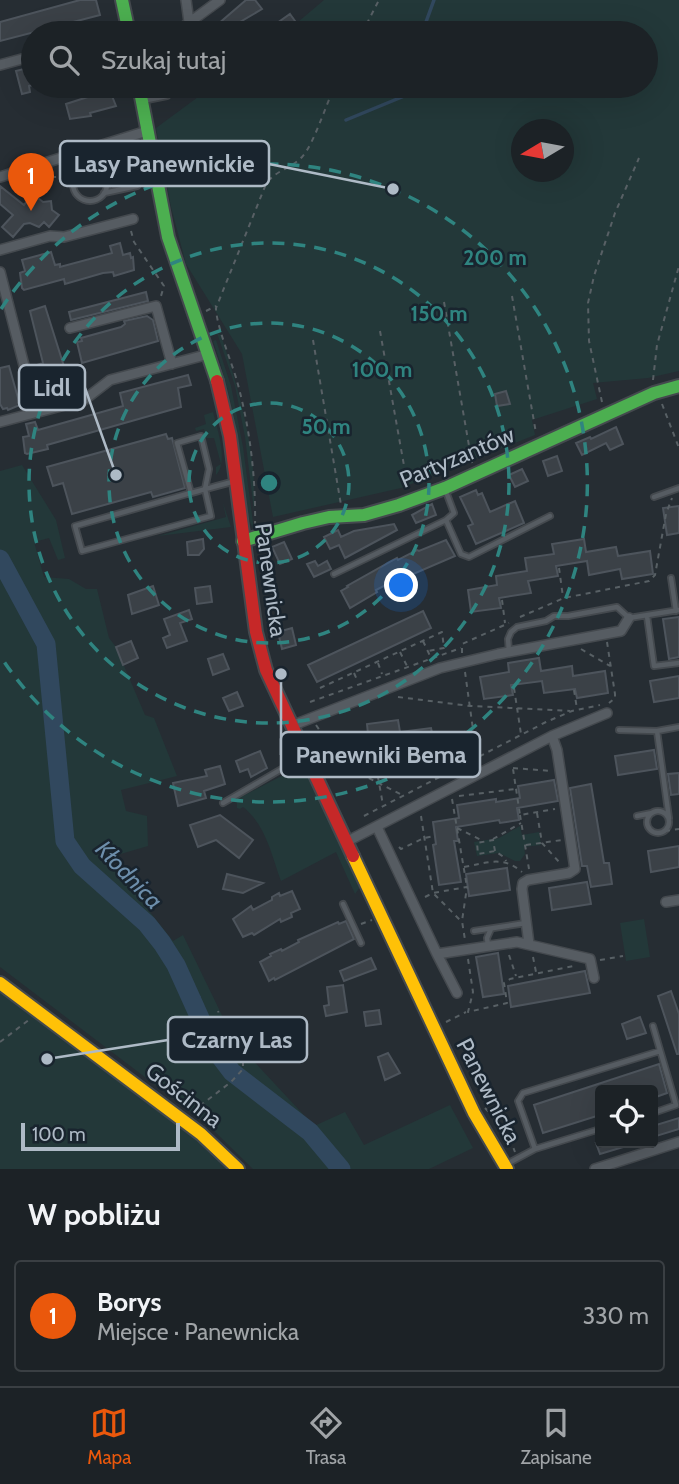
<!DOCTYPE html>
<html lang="pl">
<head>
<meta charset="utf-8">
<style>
  :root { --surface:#1c2226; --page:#292f32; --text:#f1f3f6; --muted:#a0a4a7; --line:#3a3f43; --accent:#ea580c }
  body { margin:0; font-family:Cabin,sans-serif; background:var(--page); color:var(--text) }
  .controls { position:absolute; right:21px; bottom:21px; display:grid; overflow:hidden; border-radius:7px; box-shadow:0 7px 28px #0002 }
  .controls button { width:63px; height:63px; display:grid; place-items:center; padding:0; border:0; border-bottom:2px solid var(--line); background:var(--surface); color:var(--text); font:35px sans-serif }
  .compass { position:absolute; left:511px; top:119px; width:63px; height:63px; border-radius:50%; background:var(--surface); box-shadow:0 7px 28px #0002; rotate:260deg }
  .scale { position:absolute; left:21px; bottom:18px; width:159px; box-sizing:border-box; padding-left:7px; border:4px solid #aebac6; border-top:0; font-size:19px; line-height:24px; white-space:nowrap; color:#aebac6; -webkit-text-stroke:5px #19242e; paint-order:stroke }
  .you { position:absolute; left:402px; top:586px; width:24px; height:24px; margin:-18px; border:5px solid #fff; border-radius:50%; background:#1a73e8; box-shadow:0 0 0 10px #1a73e833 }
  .badge { display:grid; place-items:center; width:46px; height:46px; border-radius:50%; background:var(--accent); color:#fff; font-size:23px; font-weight:700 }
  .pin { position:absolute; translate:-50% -58px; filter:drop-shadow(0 2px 4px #0008) }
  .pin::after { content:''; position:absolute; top:37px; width:24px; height:21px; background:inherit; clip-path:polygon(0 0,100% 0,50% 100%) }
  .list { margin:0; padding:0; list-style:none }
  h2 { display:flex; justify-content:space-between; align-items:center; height:91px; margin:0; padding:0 28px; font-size:30px }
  h2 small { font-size:23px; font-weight:400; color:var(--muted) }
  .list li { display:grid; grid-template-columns:46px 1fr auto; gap:21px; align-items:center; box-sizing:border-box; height:112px; margin:0 14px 14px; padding:0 14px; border:2px solid var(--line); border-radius:7px }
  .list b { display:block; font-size:26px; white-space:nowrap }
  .list p { margin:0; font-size:23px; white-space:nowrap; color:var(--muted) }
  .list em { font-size:23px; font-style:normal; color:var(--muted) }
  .icon { flex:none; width:38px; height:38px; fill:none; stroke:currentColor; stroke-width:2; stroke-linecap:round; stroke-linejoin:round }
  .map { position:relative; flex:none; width:679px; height:1169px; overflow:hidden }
  .search { position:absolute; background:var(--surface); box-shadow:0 7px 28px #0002; left:21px; right:21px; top:21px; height:77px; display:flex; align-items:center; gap:18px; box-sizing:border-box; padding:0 24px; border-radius:38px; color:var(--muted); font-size:26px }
  .sheet { height:217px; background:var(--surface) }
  nav { display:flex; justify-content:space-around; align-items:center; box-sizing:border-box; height:98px; border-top:2px solid var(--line); background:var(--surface); font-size:19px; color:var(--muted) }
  nav a { display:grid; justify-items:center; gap:4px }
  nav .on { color:var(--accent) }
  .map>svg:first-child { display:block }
  .green { fill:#233839; fill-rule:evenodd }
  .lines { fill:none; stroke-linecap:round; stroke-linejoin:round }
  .stream { stroke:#31485e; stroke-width:3.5 }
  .river { stroke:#31485e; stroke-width:19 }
  .building { fill:#3b4147; stroke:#4d545c; stroke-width:2 }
  .lane-casing { stroke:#44494e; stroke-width:8 }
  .street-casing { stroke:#44494e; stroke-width:12 }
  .fast-casing { stroke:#44494e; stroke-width:16 }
  .slow-casing { stroke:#44494e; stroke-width:16 }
  .jam-casing { stroke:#44494e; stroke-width:16 }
  .path { stroke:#586065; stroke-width:2; stroke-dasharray:5 5; stroke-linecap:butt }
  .lane { stroke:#565c62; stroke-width:4.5 }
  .street { stroke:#565c62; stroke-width:9 }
  .fast { stroke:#4caf50; stroke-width:12 }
  .slow { stroke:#ffc107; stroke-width:12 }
  .jam { stroke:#c62828; stroke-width:12 }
  .ring { fill:none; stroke:#2f8480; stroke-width:3.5; stroke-dasharray:12 9 }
  .labels { text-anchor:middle; stroke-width:5; stroke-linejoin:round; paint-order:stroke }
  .street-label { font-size:23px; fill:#aebac6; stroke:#19242e }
  .water-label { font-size:24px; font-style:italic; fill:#6d8eab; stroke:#19242e }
  .centre { fill:#2f8480; stroke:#19242e; stroke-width:3.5 }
  .ring-label { font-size:21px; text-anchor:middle; font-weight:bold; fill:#2f8480; stroke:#19242e; stroke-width:5; stroke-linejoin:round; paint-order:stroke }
  .leader { fill:none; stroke:#aebac6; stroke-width:2.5 }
  .callout-dot { fill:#aebac6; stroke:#19242e; stroke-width:2.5 }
  .callout { fill:#19242e; stroke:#aebac6; stroke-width:2.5 }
  .callout-label { font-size:24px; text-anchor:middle; font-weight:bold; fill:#aebac6 }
</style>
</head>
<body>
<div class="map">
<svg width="679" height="1169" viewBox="0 0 679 1169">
  <rect width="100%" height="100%" fill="#262d33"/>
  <path class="green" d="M 324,0 L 679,0 L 679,371 L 648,378 L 593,383 L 597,399 L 532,420 L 535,435 L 401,488 L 273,517 L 242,354 L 186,264 L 171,207 L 156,128 L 213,86 L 646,86 L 646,33 L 285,33 ZM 522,130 L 564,130 L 564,172 L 522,172 Z
    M 217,333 L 221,335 C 238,387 258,455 254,511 L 245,437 L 235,386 Z
    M 216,340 L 231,386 L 243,447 L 254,530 C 243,514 243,467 239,445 C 233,409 225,375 213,341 Z
    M 213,412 C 217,429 229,461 216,475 L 216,467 L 221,464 L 214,438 L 206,438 L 204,429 L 196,431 L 195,428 L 206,424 L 204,415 Z
    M 22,465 L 56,520 L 65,558 L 58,560 L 49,538 L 34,542 L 44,577 L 69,579 L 86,589 L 97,589 L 109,638 L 116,647 L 145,715 L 154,718 L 177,776 L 121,790 L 126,811 L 147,816 L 148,846 L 107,858 L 173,941 L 183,935 L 234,1040 L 314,1126 L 345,1112 L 364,1145 L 450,1105 L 473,1148 L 429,1169 L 350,1169 L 307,1125 L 234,1067 L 213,1036 L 167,942 L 142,913 L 85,863 L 69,835 L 48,643 L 0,555 L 0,471 Z
    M 223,503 L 231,527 L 158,536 L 226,517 Z
    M 0,566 L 43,644 L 47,670 L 59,843 L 75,868 L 138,920 L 157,943 L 174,971 L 208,1046 L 224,1068 L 308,1135 L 337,1169 L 253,1169 L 208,1125 L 0,967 Z
    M 303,765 L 357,876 L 360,887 L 355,894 L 336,852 L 281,881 C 271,854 266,825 243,807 L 240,809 L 237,808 L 237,799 Z
    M 520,826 L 522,835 L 539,832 L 541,845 L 524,847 L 525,854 L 520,861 L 515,861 L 499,853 L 477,856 L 474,842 L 499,838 Z
    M 644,919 L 650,957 L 626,961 L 620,923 Z
    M 0,988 L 187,1131 L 231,1169 L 0,1169 Z"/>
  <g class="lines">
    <path class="stream" d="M 422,33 L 434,0
      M 403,96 L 406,86
      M 346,120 L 414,92
      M 170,167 L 264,146
      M 193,1003 L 199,997"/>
    <path class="river" d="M 0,559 L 46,644 L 65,841 L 82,866 L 147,924 L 162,943 L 176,965 L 213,1047 L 232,1072 L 310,1132 L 341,1169"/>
  </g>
  <path class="building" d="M 80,0 L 96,0 L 100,15 L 0,41 L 0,22 Z
    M 246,0 L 255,0 L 262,9 L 235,25 L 237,27 L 229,33 L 223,33 L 217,25 Z
    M 290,14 L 295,21 L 278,33 L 263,33 Z
    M 24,69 L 33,69 L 33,85 L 29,86 L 30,92 L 22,94 L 16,71 Z
    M 92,86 L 108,86 L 116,106 L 90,113 L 91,116 L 70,119 L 66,104 L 94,95 Z
    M 0,186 L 24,205 L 33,194 L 43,202 L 51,201 L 52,210 L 59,215 L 49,227 L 44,222 L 39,227 L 30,223 L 24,224 L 13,237 L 2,227 L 13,215 L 0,204 Z
    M 120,243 L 123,255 L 130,253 L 131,258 L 133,257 L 134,270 L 114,276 L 113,272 L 103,273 L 65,284 L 64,279 L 24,290 L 22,288 L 20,273 L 25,271 L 22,260 L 51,252 L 55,265 L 60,264 L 60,267 L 112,253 L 110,246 Z
    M 146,292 L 148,301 L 71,320 L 69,312 Z
    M 45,306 L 72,392 L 59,397 L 55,396 L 53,390 L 41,394 L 34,366 L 43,363 L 30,311 Z
    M 147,316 L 153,320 L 158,341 L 82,363 L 77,342 L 82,341 L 81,338 L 121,327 L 125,324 L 124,321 Z
    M 9,366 L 20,405 L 8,410 L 7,408 L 3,409 L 0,404 L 0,368 Z
    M 188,375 L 191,385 L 178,388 L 181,407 L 47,445 L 48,449 L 27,454 L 25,453 L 23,437 L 29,436 L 26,424 L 35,422 L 38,430 L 123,406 L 120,393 Z
    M 506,391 L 510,404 L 497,406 L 495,394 Z
    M 616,427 L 623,444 L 610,450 L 606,443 L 582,455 L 576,443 L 590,437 L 591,439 Z
    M 166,434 L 168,439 L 172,438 L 185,488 L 153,497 L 151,492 L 72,514 L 63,483 L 53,486 L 47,467 Z
    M 557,456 L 562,471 L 548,476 L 543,461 Z
    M 522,469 L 528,481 L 515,487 L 509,475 Z
    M 476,490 L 478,495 L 482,493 L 490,512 L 515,501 L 524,523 L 476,544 L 468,526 L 473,524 L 460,497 Z
    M 432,504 L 436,515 L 416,523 L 412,515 Z
    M 679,506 L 679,533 L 667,535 L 663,508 Z
    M 394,524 L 397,530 L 345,558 L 339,545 L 330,549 L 324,537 L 338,530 L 341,537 L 354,531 Z
    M 203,539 L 204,549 L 199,555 L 188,555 L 187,542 Z
    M 584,539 L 586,552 L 616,547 L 618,556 L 650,551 L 653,574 L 622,579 L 620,569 L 589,575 L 587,561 L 556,566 L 558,576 L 528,581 L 531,593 L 499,598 L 501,608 L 471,612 L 468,590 L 497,585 L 496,576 L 527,571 L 525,558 L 554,554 L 552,544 Z
    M 446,540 L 455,556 L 404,578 L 403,576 L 376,590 L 377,592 L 350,608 L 341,591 L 348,587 L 347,586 L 397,558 L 398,560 L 417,550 L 419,551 Z
    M 284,542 L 292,559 L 280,564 L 272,547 Z
    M 315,561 L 318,566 L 327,561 L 331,569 L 314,577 L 307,564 Z
    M 153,586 L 159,605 L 132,614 L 128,595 Z
    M 210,586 L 212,602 L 197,604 L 195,588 Z
    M 189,610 L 192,619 L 180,623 L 187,641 L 167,648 L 163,638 L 170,635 L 164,619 Z
    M 423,611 L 431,628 L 317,682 L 308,665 Z
    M 679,617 L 679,657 L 669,659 L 663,619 Z
    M 292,628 L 296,645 L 282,649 L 278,632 Z
    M 131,641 L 138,658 L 123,665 L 116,647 Z
    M 223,654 L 229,669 L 213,675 L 208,659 Z
    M 539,658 L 541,671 L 572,666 L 573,676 L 605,671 L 608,693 L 577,698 L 575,689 L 544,693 L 542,681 L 511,685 L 513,695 L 484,699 L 480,677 L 509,672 L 508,663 Z
    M 679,676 L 679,698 L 654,702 L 650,681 Z
    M 237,692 L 243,706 L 229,711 L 223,698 Z
    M 398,720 L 400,732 L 431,728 L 433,737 L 464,732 L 467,755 L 436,760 L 435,750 L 404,755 L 402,743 L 370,747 L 372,757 L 342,761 L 339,738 L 368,734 L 367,724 Z
    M 654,750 L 657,769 L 618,775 L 615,756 Z
    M 260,751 L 267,768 L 251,777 L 248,769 L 240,772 L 236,761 Z
    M 220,766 L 225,784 L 204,791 L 206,798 L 178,806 L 173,783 L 207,776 L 205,770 Z
    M 679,773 L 679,794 L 671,795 L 668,774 Z
    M 554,780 L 558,801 L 517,808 L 519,820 L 500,823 L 499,820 L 456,827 L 458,841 L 454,841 L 461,882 L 439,885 L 433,845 L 436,844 L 433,822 L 459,818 L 457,805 L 496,799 L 496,802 L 520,798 L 518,786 Z
    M 591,784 L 604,863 L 609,863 L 612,884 L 591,887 L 587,866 L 582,866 L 570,788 Z
    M 220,815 L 253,840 L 239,858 L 216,840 L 198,847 L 190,825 Z
    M 679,846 L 679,867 L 651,872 L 648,851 Z
    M 507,868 L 510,890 L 469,896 L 466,874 Z
    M 227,874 L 263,883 L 243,893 L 223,889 Z
    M 587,882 L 591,904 L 552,910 L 549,888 Z
    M 292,891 L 300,909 L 291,913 L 292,917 L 281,922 L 280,919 L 254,935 L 252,933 L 243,937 L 233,919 L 251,906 L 253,910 L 272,900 L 272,897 L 279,893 L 280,896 Z
    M 346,921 L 354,939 L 275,980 L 274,978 L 269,981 L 260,962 L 271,956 L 270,954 L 281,949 L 282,951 L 299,942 L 298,940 L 338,922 L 339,924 Z
    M 498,953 L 504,994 L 483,997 L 476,957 Z
    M 371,958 L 376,969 L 344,981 L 340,971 Z
    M 585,971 L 590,993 L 511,1007 L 508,986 Z
    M 343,985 L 347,1012 L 326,1016 L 324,1006 L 329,1005 L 327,987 Z
    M 671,991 L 679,1014 L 679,1054 L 677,1054 L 658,996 Z
    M 379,1010 L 381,1024 L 366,1026 L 364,1012 Z
    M 640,1017 L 646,1033 L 627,1039 L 622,1024 Z
    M 388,1053 L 400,1073 L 385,1080 L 378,1057 Z
    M 659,1064 L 667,1093 L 653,1098 L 653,1090 L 600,1090 L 600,1115 L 543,1133 L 534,1105 Z
    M 679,1118 L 679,1129 L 653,1137 L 653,1126 Z
    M 596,1143 L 630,1143 L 630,1145 L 600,1154 Z"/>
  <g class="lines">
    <defs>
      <path id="lane" d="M 190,23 L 197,33
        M 142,101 L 167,96
        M 72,156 L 79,171
        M73 184a17 17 0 1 1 34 0a17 17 0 1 1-34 0Z
        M 104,174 L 150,161
        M 104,193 L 137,186
        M 191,493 L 177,443 L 201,436 L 209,469 L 205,489 L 211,516 L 82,551 L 75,526 L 187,494 C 203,490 219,485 236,481
        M 654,497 L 679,488
        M 446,520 L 461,554 L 469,557 L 550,516
        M 334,574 L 446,520 L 454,513 L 445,489
        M 671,578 L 676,611
        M 647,616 L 654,666 L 679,663
        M 509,651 L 508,639 L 511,632 L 517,627 L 546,621 L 554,616 L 568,616 L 617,607 L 629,618 L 679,610
        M 619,730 L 657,731 L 679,727
        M 657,731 L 669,818
        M 223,803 L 304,756
        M647 822a11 11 0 1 1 22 0a11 11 0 1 1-22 0Z
        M 637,816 L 652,813
        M 343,904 L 361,943
        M 474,931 L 526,923
        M 488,945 L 487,938 L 491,929
        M 653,1026 L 676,1105 L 653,1113
        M 535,1149 L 518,1101 L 523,1093 L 660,1051
        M 505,1165 L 535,1149 L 600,1129"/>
      <path id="street" d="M 186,0 L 189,22
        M 175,33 L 220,0
        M 0,65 L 33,56
        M 0,177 L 147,131
        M 0,250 L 50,236 L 64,237 L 133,219
        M 0,272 L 36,412
        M 70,328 L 156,306 L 172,364
        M 0,422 L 84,400 L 110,380 L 209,354
        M 291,726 L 440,668 L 498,654 L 621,631 L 629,618
        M 377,827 L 437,954 L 517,942 L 590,959 L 594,978
        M 346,842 L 552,736 L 607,713
        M 666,902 L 679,900
        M 529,944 L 522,889 L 523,883 L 528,880 L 569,873 L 575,869 L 557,750 L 552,736
        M 437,954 L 457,993
        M 595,1169 L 679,1142"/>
      <path id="fast" d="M 122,0 L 129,33
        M 139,86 L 168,237 L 217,381
        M 243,541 L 303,523 L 329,517 L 364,515 L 399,505 L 445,488 L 654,393 L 679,386"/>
      <path id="slow" d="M 353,856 L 474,1113 L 507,1169
        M 0,983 L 201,1134 L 238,1169"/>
      <path id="jam" d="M 217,381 L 230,436 L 256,632 L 266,670 L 353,856"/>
    </defs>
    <use href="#lane" class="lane-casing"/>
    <use href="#street" class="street-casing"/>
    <use href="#fast" class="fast-casing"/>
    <use href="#slow" class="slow-casing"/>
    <use href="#jam" class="jam-casing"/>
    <path class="path" d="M 362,33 L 379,0
      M 23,184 L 35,177 L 73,177
      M 131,231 L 134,242 L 164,286 L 161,296
      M 512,296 L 536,433
      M 444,302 L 472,463
      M 206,311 L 216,306
      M 380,331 L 408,488
      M 313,340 L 341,505
      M 653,380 L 657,345 L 679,266
      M 602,402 L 589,341 L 588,303 L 594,276 L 615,213 L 639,158
      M 662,404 L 679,448
      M 255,526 C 256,478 250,428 237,381 C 232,363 216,325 216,308 L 266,184 C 276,170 290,169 302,157 C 314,144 326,104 335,86
      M 559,568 L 563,597
      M 502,600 L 505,623
      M 520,617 L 564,598 L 649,581 L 655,575 L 666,514 L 672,498
      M 423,641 L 431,658
      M 607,642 L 615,694 L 615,698 L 609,703
      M 581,649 L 610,666
      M 400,652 L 407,666
      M 462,653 L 462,644 L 509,623
      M 378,663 L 382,674
      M 465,672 L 477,758
      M 354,673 L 358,682
      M 320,688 L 442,632 L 444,648 L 428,651
      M 514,688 L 521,734
      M 574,690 L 577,709
      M 398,697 L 470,706 L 570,711
      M 310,702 L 461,648
      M 316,725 L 346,769 L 376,766
      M 373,749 L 375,760
      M 432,753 L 437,777
      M 375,761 L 408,762 L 435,767
      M 376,766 L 383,805
      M 513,768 L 551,771
      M 351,769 L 402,795
      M 513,769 L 520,815 L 555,809
      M 459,796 L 515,789
      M 452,799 L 467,887
      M 537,813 L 542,843 L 560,863
      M 520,815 L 529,869
      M 364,816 L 546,722 L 572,711 L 600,705
      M 421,816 L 433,893 L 461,921
      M 457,828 L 483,841
      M 665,831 L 679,829
      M 493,839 L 521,823
      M 526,845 L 562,840
      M 399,847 L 401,849 L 424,838 L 434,836
      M 495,851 L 493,840 L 477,843 L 478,854 L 495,851 L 505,858 L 506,861
      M 464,867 C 487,863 502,855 522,872
      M 425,897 L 433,893 L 467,887 L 462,921 L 465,940
      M 361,924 L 372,920
      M 509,955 L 516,976
      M 533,957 L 536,972
      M 468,959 L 473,992 L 468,1012 L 507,1003 L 504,983 L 510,979 L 574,966
      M 600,960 L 623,956
      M 446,1022 L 466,1012
      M 0,1042 L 30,1019
      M 485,1108 L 507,1132 L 515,1152
      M 192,1112 L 231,1082 L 243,1069 L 243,1057 L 227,1034 L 218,1011"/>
    <use href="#lane" class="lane"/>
    <use href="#street" class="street"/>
    <use href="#fast" class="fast"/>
    <use href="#slow" class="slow"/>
    <use href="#jam" class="jam"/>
  </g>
  <g class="ring">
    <circle cx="269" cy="483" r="80"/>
    <circle cx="269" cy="483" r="160"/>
    <circle cx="269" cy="483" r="240"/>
    <path d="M1 309A319 319 0 1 1 1 657"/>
  </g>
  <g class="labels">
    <g class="street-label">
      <text transform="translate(457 457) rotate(-23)" y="8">Partyzantów</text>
      <text transform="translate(271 580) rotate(82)" y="8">Panewnicka</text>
      <text transform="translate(489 1091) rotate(63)" y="8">Panewnicka</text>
      <text transform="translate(184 1095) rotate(38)" y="8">Gościnna</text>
    </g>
    <g class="water-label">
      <text transform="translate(129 875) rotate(46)" y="8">Kłodnica</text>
    </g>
  </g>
  <circle cx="269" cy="483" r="10" class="centre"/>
  <g class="ring-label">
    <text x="495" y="265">200 m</text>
    <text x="439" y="321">150 m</text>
    <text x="382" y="377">100 m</text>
    <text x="326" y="434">50 m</text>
  </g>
  <path class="leader" d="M393 189L269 164M116 475L85 388M281 674L281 755M47 1059L168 1040"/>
  <g class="callout-dot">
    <circle cx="393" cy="189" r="7"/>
    <circle cx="116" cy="475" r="7"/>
    <circle cx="281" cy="674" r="7"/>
    <circle cx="47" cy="1059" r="7"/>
  </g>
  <g class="callout">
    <rect x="60" y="141" width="209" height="45" rx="7"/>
    <rect x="19" y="365" width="66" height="45" rx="7"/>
    <rect x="281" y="732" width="199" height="45" rx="7"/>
    <rect x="168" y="1017" width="139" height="45" rx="7"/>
  </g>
  <g class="callout-label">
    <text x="164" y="172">Lasy Panewnickie</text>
    <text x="52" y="396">Lidl</text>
    <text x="381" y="763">Panewniki Bema</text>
    <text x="237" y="1048">Czarny Las</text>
  </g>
</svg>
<div class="controls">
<button><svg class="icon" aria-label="locate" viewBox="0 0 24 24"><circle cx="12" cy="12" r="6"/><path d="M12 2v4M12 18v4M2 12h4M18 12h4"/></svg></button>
</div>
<svg class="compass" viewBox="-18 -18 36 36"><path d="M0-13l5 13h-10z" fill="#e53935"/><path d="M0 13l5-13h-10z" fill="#a0a4a7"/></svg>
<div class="scale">100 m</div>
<div class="you"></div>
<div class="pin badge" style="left:31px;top:211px">1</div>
<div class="search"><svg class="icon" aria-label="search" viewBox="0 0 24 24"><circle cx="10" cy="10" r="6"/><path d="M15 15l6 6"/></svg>Szukaj tutaj</div>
</div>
<section class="sheet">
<h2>W pobliżu<small></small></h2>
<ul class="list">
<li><span class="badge">1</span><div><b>Borys</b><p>Miejsce · Panewnicka</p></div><em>330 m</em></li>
</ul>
</section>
<nav>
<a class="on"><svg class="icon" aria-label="map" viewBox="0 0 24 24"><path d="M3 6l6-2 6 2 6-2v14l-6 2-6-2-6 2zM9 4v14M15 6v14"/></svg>Mapa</a>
<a><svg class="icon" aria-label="directions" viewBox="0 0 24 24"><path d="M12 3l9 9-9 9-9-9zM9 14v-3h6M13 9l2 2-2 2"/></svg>Trasa</a>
<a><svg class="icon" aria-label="saved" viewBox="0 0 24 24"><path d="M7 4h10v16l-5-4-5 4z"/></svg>Zapisane</a>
</nav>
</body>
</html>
